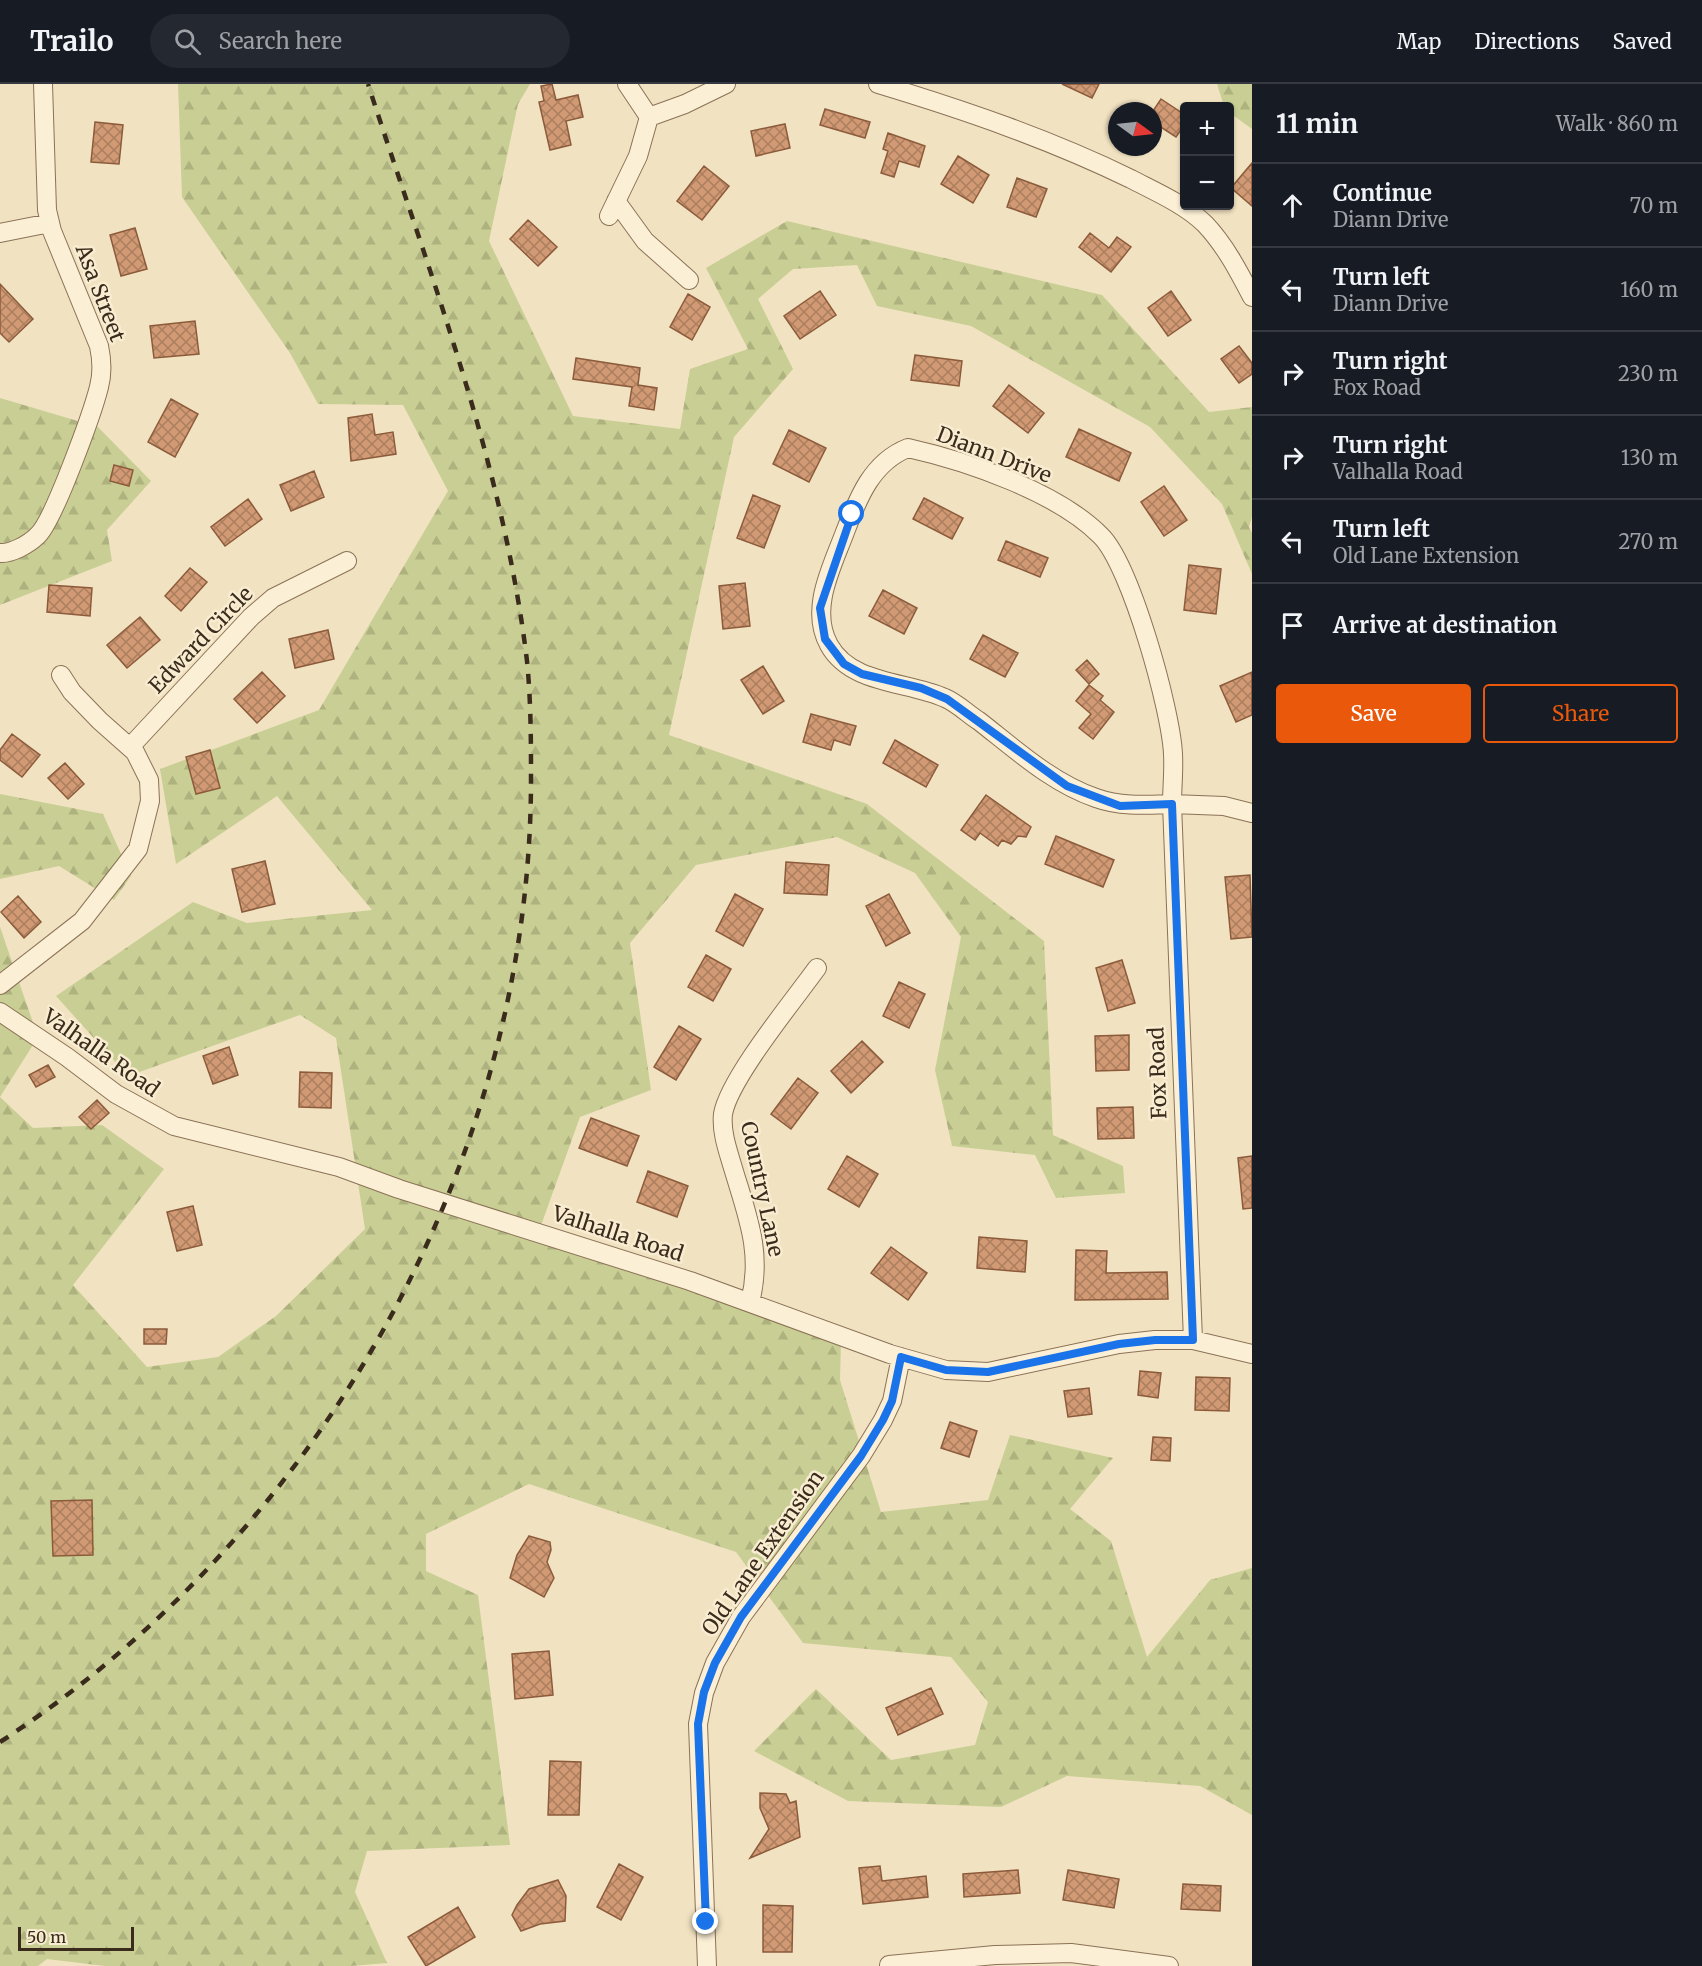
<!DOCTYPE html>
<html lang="en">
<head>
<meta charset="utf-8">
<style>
  :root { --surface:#171b24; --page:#242831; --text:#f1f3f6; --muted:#9ea1a6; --line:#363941; --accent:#ea580c }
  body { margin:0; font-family:Merriweather,serif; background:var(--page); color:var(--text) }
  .controls { position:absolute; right:18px; top:18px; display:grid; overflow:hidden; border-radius:6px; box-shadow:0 2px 4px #0004 }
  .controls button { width:54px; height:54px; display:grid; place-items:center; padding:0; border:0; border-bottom:2px solid var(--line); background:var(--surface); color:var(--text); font:30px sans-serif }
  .compass { position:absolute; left:1108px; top:18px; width:54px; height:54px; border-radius:50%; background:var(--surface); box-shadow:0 2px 4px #0004; rotate:105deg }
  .scale { position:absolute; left:18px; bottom:15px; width:116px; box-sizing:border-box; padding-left:6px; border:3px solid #3a2b1c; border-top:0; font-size:16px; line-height:21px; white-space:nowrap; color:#3a2b1c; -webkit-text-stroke:4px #f8ecd1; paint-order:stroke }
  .stop { position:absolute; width:18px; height:18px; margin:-14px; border:4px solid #1a73e8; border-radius:50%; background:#fff }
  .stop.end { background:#1a73e8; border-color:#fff; box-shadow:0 2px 6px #0008 }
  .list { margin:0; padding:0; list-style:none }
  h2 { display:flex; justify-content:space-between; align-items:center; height:78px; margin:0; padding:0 24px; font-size:26px }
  h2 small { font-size:20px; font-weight:400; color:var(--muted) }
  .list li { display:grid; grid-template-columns:39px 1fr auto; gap:18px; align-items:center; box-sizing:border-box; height:84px; padding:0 24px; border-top:2px solid var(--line) }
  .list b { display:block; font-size:22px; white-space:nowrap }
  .list p { margin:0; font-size:20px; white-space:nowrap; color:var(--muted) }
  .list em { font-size:20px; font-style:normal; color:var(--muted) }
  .actions { display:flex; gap:12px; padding:18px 24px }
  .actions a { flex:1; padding:14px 0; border:2px solid var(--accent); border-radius:6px; text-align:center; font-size:21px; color:var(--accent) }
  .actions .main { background:var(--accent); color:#fff }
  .icon { flex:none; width:33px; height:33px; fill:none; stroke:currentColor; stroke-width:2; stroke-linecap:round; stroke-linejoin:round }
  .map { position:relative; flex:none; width:1252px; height:1882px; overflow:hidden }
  header { display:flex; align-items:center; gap:36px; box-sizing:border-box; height:84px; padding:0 30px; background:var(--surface); border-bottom:2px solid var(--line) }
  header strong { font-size:28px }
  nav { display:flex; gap:33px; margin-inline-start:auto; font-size:21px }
  .search { width:420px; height:54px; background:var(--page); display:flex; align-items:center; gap:15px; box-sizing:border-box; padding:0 21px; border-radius:33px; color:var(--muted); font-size:22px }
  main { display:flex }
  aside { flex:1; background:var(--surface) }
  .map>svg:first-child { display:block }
  .forest { fill:url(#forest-firs) }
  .building { fill:url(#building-cross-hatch); stroke:#8c5b3b; stroke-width:1.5 }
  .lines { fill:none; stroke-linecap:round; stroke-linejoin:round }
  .minor-casing { stroke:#8b7257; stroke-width:20 }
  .minor { stroke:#fbefd5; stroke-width:18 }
  .rail { stroke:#3a2b1c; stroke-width:4.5; stroke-dasharray:10 10; stroke-linecap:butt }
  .route { stroke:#1a73e8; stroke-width:8 }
  .labels { text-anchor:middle; stroke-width:5; stroke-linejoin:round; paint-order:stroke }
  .street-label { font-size:21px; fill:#3a2b1c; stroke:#f8ecd1 }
</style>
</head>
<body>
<header>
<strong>Trailo</strong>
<div class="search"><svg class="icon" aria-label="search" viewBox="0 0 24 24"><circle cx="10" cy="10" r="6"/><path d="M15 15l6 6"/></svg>Search here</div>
<nav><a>Map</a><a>Directions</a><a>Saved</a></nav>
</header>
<main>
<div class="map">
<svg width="1252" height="1882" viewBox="0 0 1252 1882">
  <defs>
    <pattern id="forest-firs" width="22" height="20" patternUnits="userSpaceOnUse" patternTransform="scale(1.5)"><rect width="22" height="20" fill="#c9cf94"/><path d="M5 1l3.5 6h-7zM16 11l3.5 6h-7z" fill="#adb27f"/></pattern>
    <pattern id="building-cross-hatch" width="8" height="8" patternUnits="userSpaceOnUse" patternTransform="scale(1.5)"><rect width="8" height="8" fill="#d19a74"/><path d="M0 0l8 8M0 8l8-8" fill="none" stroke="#ab7e5e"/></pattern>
  </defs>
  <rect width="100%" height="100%" fill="#f1e2c1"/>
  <path class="forest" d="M 178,0 L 530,0 L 518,20 L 489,157 L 573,332 L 680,345 L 690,285 L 748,265 L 706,184 L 787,137 L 1102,211 L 1209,328 L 1252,323 L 1252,433 L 1249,443 L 1252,449 L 1252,490 L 1222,420 L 1150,343 L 971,242 L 877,222 L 857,181 L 793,185 L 758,215 L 793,285 L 734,353 L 669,651 L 867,720 L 1044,857 L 1053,1051 L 1123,1082 L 1125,1109 L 1056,1114 L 1035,1071 L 952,1062 L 935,986 L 961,853 L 915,789 L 837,753 L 696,781 L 630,859 L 651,1006 L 580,1033 L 539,1147 L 841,1257 L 840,1296 L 881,1428 L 988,1416 L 1010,1351 L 1113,1374 L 1070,1425 L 1111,1457 L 1147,1573 L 1210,1496 L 1252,1484 L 1252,1731 L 1200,1702 L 1067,1692 L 1001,1723 L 848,1717 L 754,1667 L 816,1605 L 891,1676 L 975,1661 L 988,1618 L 951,1573 L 803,1559 L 736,1468 L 529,1400 L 426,1450 L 426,1487 L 478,1511 L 510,1761 L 367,1767 L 355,1808 L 387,1879 L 351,1882 L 105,1882 L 47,1875 L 38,1882 L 0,1882 L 0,843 L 38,953 L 0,1013 L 33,1044 L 102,1041 L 164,1085 L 73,1201 L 147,1283 L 218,1273 L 276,1232 L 365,1145 L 336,954 L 300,931 L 128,992 L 56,912 L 193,818 L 247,839 L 372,826 L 277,712 L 176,780 L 160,685 L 319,626 L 448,407 L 403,321 L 318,320 L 290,269 L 182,113 Z
    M 1217,0 L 1252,0 L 1252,45 L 1230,29 L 1230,22 L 1224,22 Z
    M 0,314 L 98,343 L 151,397 L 107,446 L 112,477 L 0,521 Z
    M 0,710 L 103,730 L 131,792 L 114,816 L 59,782 L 0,795 Z"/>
  <path class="building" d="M 552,0 L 556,16 L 578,11 L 583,33 L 566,37 L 571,61 L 550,66 L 539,18 L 544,17 L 541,2 Z
    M 1062,0 L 1099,0 L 1092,14 Z
    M 1161,15 L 1185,31 L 1185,40 L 1176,53 L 1153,38 L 1153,27 Z
    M 825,25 L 870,38 L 865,54 L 820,41 Z
    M 95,38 L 123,41 L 119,80 L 91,78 Z
    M 785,40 L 790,64 L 756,72 L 751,47 Z
    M 888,49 L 925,62 L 919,83 L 899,77 L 894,93 L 881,89 L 888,67 L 883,65 Z
    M 958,72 L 989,91 L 973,119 L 941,100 Z
    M 1252,79 L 1252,122 L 1231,104 Z
    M 704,82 L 729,102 L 702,136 L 677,117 Z
    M 1017,94 L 1047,105 L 1036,133 L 1007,123 Z
    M 528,136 L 557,163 L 538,182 L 510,155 Z
    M 135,144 L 147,185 L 121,192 L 110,151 Z
    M 1090,149 L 1109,164 L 1117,153 L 1131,163 L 1111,188 L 1079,163 Z
    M 0,200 L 33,235 L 9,258 L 0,249 Z
    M 820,207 L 836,231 L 800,255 L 784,232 Z
    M 1171,207 L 1191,236 L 1168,252 L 1148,224 Z
    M 688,210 L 710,223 L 692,256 L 670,243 Z
    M 195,237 L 199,270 L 154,274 L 150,242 Z
    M 1239,262 L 1252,279 L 1252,290 L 1239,299 L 1221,275 Z
    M 915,271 L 962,277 L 959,302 L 911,296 Z
    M 576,274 L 640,284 L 638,301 L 657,304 L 654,326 L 629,322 L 632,303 L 573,295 Z
    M 1009,301 L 1044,329 L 1028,349 L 993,322 Z
    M 171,315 L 198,330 L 175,373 L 148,358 Z
    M 372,330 L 375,351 L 393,348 L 396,370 L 351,377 L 348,334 Z
    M 1079,345 L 1131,369 L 1119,397 L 1066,373 Z
    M 789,346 L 826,364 L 809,398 L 773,380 Z
    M 114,381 L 133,386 L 129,402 L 110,397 Z
    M 314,387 L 324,413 L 291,427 L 280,401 Z
    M 1164,402 L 1187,436 L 1164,452 L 1141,418 Z
    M 753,411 L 780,422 L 764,464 L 737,454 Z
    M 924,414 L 963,434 L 952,455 L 913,435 Z
    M 248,415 L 262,435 L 225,462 L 211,443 Z
    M 1006,457 L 1048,474 L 1040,493 L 998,476 Z
    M 1189,481 L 1221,485 L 1216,530 L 1184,526 Z
    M 190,484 L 207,498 L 181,527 L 165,512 Z
    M 745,499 L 750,542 L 723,545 L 719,502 Z
    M 49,501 L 92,504 L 90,532 L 47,528 Z
    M 883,506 L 917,524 L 904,550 L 869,532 Z
    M 140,533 L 160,556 L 127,584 L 107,561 Z
    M 328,546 L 334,575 L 295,584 L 289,555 Z
    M 983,551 L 1018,569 L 1005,593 L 970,575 Z
    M 1087,576 L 1099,590 L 1089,600 L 1076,586 Z
    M 763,582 L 784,617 L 763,630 L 741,596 Z
    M 262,588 L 285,612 L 257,639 L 234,615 Z
    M 1252,588 L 1252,631 L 1236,638 L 1220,602 Z
    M 1089,601 L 1103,612 L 1100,616 L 1114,628 L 1093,655 L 1079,644 L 1091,630 L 1076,617 Z
    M 811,630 L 856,642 L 850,661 L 834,656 L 831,666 L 803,658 Z
    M 12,650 L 40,671 L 22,693 L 0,676 L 0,666 Z
    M 895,656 L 938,681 L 926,703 L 883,679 Z
    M 210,666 L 220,704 L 196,710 L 186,673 Z
    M 65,679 L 84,700 L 68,715 L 48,694 Z
    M 986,711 L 1031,743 L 1026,753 L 1018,752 L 1011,760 L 1002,756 L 998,762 L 980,749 L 975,756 L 961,746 Z
    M 1056,752 L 1114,776 L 1103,803 L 1045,780 Z
    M 265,777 L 275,820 L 242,828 L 232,785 Z
    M 786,778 L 829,781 L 827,811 L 784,809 Z
    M 1250,791 L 1252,853 L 1231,855 L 1225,793 Z
    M 735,810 L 763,825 L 743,862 L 716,847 Z
    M 889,810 L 910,849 L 886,862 L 866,822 Z
    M 18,812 L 41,838 L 24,854 L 1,828 Z
    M 706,871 L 731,885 L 713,917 L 688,903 Z
    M 1122,876 L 1135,919 L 1108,927 L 1096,884 Z
    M 899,898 L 925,910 L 909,944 L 883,932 Z
    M 679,942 L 701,955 L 676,996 L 654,983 Z
    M 1129,951 L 1129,986 L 1096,987 L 1095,952 Z
    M 862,957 L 883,978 L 851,1009 L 831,987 Z
    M 229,963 L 238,991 L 213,1000 L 203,972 Z
    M 48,981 L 55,993 L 36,1003 L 29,991 Z
    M 300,988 L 332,989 L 331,1024 L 299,1023 Z
    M 798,994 L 818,1009 L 791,1045 L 771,1030 Z
    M 97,1016 L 109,1029 L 91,1045 L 79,1033 Z
    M 1133,1023 L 1134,1054 L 1098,1055 L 1097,1024 Z
    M 591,1034 L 639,1052 L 627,1082 L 579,1064 Z
    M 847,1072 L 878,1090 L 859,1123 L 828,1105 Z
    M 1252,1072 L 1252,1124 L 1243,1125 L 1238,1074 Z
    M 648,1087 L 688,1102 L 677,1133 L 637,1118 Z
    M 193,1122 L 202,1161 L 177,1167 L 167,1128 Z
    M 979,1153 L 1027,1157 L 1025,1188 L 977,1184 Z
    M 891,1163 L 927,1189 L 908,1216 L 871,1189 Z
    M 1076,1166 L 1107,1167 L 1106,1189 L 1167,1188 L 1168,1215 L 1075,1216 Z
    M 144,1245 L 167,1245 L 166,1260 L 144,1260 Z
    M 1140,1287 L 1161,1289 L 1158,1314 L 1138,1311 Z
    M 1196,1293 L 1230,1294 L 1229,1327 L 1195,1326 Z
    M 1089,1304 L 1092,1330 L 1068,1333 L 1064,1307 Z
    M 950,1338 L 977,1347 L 969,1373 L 941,1364 Z
    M 1153,1353 L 1171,1354 L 1170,1377 L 1151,1376 Z
    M 92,1416 L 93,1471 L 53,1472 L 51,1417 Z
    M 529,1452 L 550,1458 L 551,1466 L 547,1478 L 554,1494 L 544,1513 L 510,1494 L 517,1471 Z
    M 549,1567 L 553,1611 L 515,1615 L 512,1570 Z
    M 931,1604 L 943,1630 L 898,1651 L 886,1624 Z
    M 550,1677 L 581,1678 L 579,1731 L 548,1731 Z
    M 760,1709 L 786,1710 L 790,1719 L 796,1717 L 800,1753 L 750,1774 L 769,1745 L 760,1724 Z
    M 619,1780 L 643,1793 L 621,1836 L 597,1823 Z
    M 880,1782 L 882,1797 L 926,1792 L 928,1813 L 863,1820 L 859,1784 Z
    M 1018,1786 L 1020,1809 L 964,1813 L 963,1790 Z
    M 1068,1786 L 1119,1795 L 1114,1824 L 1063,1816 Z
    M 558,1796 L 566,1812 L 565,1837 L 540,1840 L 521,1847 L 512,1831 L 517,1821 L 529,1805 Z
    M 1183,1800 L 1221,1802 L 1220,1827 L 1181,1825 Z
    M 763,1821 L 793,1822 L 792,1868 L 763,1868 Z
    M 458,1823 L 475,1853 L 426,1882 L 408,1853 Z"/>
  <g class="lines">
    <defs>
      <path id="minor" d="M 627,0 L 649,33
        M 878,0 C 964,26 1049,55 1131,95 C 1156,108 1184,120 1205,140 C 1225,161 1239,188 1252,213
        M 649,33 L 685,20 L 726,0
        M 616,117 L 645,157 L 689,196
        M 609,132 L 638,72 L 649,33
        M 0,149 L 50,139
        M 908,364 C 966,377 1058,408 1101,452 C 1131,482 1171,626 1173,670 C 1174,687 1172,704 1172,720 C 1146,721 1121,723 1096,714 C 1052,699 1015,665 979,637 C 968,630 957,619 945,614 C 908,597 851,601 829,561 C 809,525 832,483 845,448 C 858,414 872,378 908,364 Z
        M 0,469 C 11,470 29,460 37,452 C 53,439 93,327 99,303 C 103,288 102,276 99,262 L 52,147 L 47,126 L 43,0
        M 130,663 L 251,533 L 273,514 L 347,477
        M 0,901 L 82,837 L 138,765 L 150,717 L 149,696 L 135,668 L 100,637 L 72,608 L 61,591
        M 0,928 L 67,973 L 116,1010 L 174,1042 L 339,1083 L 399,1105 L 690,1197 L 890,1270 L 946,1286 L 988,1288 L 1119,1260 L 1155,1256 L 1193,1256 L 1252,1270
        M 750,1218 C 763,1169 747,1131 733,1084 C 728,1067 721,1048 723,1030 C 729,995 794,916 817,884
        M 1193,1256 L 1172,720 L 1224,722 L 1252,729
        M 889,1881 L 995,1871 L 1071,1869 L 1169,1882
        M 707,1882 L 698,1640 L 704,1609 L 715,1579 L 741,1533 L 861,1372 L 883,1336 L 892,1317 L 901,1273"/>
    </defs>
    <use href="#minor" class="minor-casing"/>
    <use href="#minor" class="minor"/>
    <path class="rail" d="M 0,1658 C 319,1451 530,1079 531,698 C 531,658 531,617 527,577 C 503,378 429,189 368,0"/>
  </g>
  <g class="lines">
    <path class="route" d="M 706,1838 L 698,1640 L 704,1608 L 715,1579 L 741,1533 L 861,1372 L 883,1336 L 892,1317 L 901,1273 L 946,1286 L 988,1288 L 1119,1260 L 1155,1256 L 1193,1256 L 1172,720 L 1120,722 L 1067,702 L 947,615 L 921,604 L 862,590 L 844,580 L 825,555 L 820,524 L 852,430"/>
  </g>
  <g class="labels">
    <g class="street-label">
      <text transform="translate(100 209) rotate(69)" y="7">Asa Street</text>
      <text transform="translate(994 371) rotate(21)" y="7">Diann Drive</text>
      <text transform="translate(201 556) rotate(-46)" y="7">Edward Circle</text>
      <text transform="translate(101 969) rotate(35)" y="7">Valhalla Road</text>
      <text transform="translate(1158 989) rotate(-92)" y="7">Fox Road</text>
      <text transform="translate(762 1105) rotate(78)" y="7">Country Lane</text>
      <text transform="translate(618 1150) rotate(18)" y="7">Valhalla Road</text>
      <text transform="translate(763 1469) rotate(-55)" y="7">Old Lane Extension</text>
    </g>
  </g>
</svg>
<div class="controls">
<button>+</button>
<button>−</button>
</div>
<svg class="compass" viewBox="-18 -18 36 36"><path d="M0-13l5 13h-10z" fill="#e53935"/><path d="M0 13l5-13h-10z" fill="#9ea1a6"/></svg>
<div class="scale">50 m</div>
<div class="stop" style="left:852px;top:430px"></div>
<div class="stop end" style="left:706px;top:1838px"></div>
</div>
<aside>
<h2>11 min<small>Walk · 860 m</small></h2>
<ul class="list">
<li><svg class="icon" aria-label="ahead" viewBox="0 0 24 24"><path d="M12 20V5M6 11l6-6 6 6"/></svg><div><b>Continue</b><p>Diann Drive</p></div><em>70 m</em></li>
<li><svg class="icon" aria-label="left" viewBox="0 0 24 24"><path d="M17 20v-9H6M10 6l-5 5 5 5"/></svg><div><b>Turn left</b><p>Diann Drive</p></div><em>160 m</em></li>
<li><svg class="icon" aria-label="right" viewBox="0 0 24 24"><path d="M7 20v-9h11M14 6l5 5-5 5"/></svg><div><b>Turn right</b><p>Fox Road</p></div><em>230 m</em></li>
<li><svg class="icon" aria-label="right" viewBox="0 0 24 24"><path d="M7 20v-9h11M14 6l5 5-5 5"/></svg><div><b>Turn right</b><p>Valhalla Road</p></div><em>130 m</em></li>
<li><svg class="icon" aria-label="left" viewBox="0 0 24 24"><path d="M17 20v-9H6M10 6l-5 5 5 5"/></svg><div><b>Turn left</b><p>Old Lane Extension</p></div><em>270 m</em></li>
<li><svg class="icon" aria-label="arrive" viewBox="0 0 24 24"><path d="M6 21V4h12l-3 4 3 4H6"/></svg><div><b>Arrive at destination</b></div></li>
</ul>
<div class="actions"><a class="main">Save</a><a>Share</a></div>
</aside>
</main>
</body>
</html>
